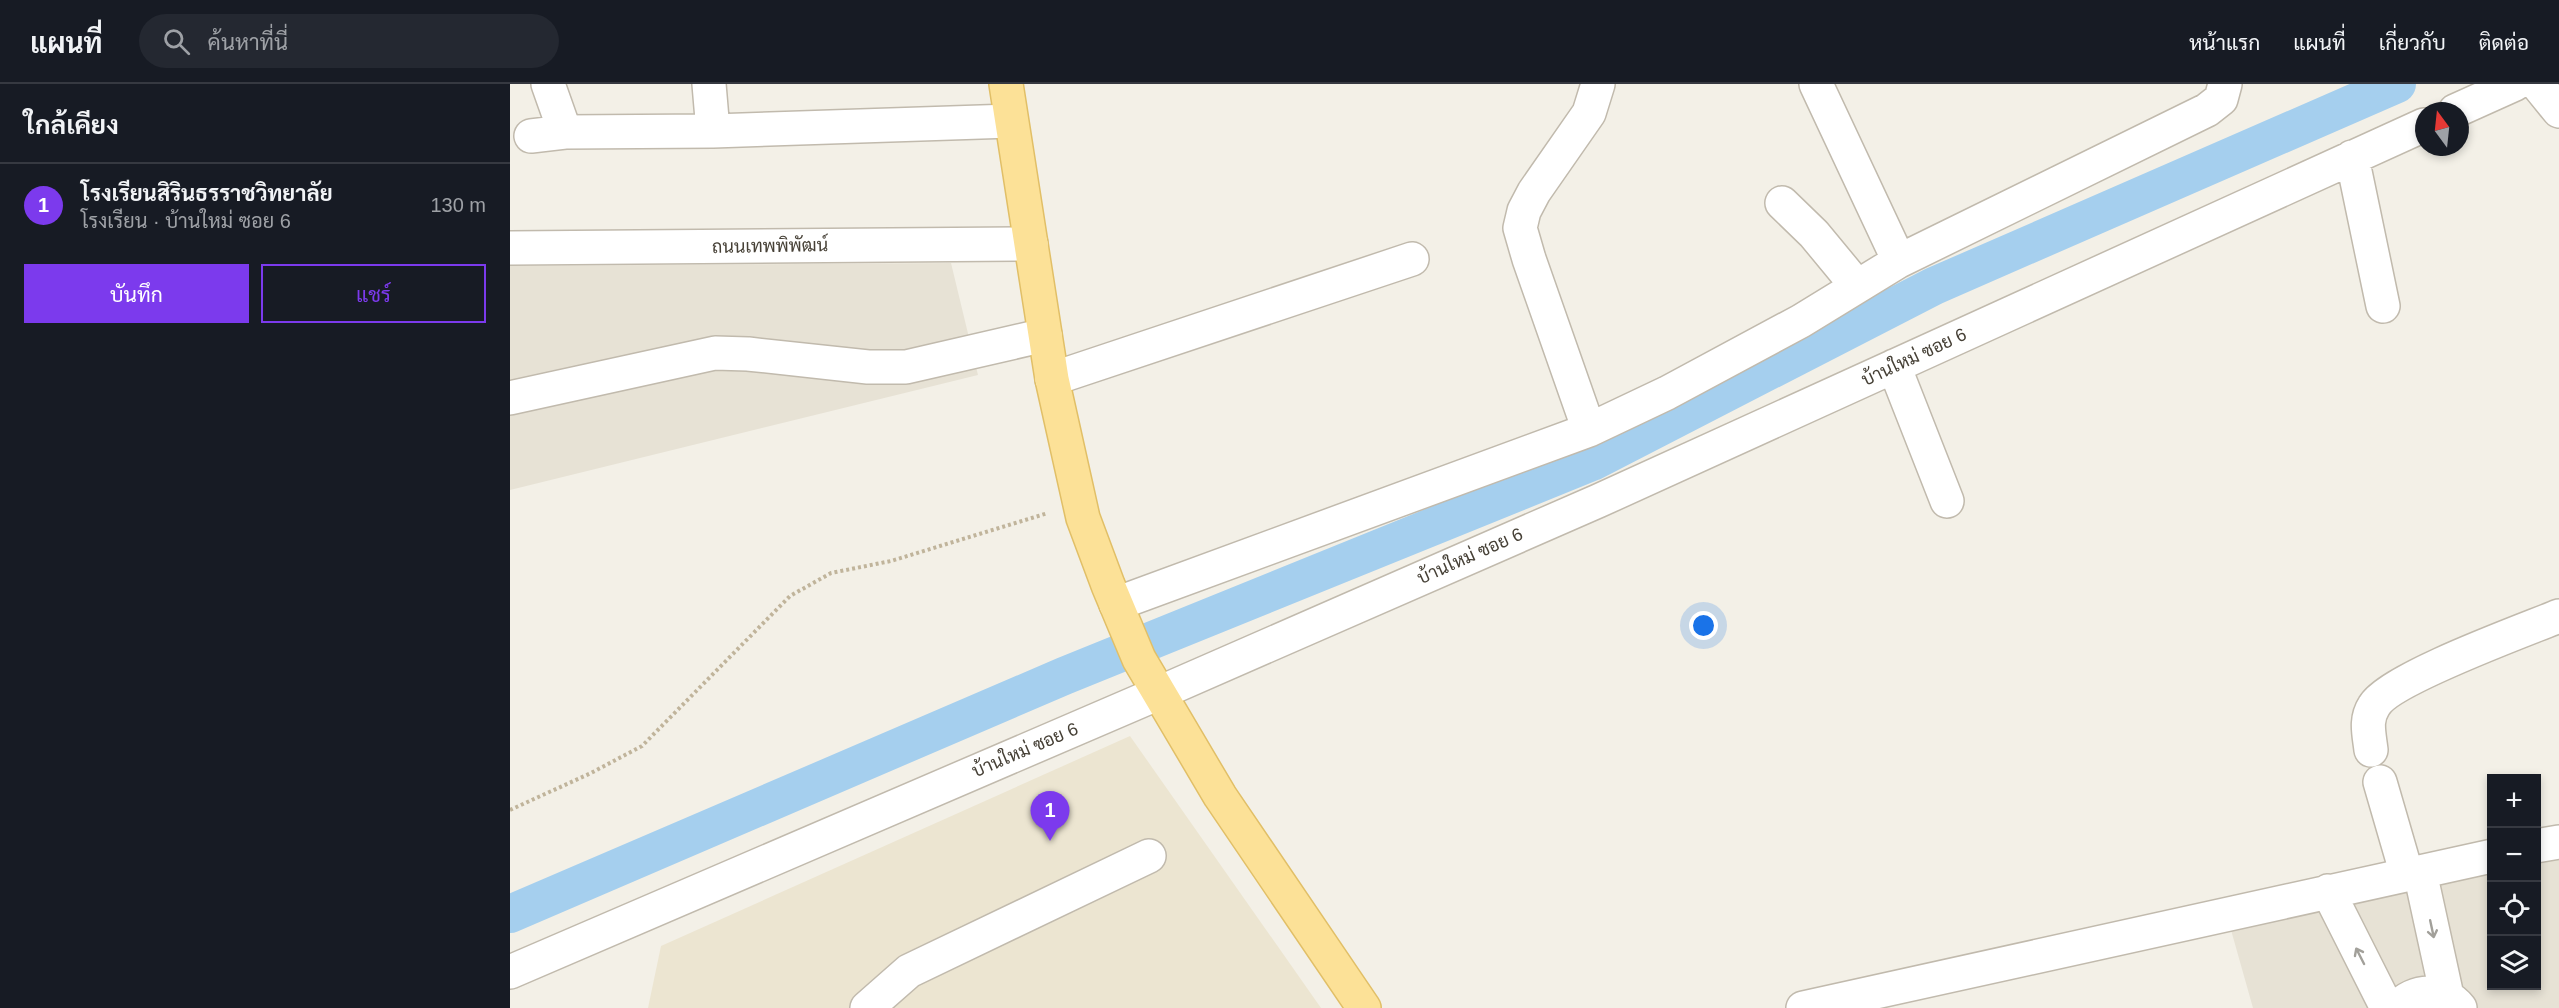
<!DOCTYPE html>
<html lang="th">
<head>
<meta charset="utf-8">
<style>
  :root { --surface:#171b24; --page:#242831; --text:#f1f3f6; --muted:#9ea1a6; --line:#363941; --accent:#7c3aed }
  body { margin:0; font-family:Arial,Sarabun,sans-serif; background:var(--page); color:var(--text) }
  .controls { position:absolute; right:18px; bottom:18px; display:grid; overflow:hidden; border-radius:0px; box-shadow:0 3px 9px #0003 }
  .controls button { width:54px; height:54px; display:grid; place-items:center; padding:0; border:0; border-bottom:2px solid var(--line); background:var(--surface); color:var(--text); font:30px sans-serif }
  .compass { position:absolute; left:1905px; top:18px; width:54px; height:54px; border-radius:50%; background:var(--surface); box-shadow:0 3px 9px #0003; rotate:345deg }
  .you { position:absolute; left:1194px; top:542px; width:21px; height:21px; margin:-15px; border:4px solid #fff; border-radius:50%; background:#1a73e8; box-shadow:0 0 0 9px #1a73e833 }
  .badge { display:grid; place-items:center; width:39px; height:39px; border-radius:50%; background:var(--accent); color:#fff; font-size:20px; font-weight:700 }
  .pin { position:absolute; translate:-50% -50px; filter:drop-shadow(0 2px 3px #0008) }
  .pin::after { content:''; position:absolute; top:32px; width:21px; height:18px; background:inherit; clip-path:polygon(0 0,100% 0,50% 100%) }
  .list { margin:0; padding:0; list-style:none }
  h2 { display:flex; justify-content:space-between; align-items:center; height:78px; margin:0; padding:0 24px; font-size:26px }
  h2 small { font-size:20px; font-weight:400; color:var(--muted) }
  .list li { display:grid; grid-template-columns:39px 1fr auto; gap:18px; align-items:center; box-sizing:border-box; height:84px; padding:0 24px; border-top:2px solid var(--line) }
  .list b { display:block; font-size:22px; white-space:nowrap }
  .list p { margin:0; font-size:20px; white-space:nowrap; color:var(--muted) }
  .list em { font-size:20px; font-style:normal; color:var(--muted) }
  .actions { display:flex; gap:12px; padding:18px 24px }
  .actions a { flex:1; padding:14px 0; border:2px solid var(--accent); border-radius:0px; text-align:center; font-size:21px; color:var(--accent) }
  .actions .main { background:var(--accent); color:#fff }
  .icon { flex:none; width:33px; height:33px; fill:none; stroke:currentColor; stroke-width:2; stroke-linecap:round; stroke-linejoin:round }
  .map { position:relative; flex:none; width:2049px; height:924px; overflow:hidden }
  header { display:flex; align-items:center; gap:36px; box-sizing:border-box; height:84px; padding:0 30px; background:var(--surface); border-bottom:2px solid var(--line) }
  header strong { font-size:28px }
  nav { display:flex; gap:33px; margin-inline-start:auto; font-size:21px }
  .search { width:420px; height:54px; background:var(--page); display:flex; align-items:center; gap:15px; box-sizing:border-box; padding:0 21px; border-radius:33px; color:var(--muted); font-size:22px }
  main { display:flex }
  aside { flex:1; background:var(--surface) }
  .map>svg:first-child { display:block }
  .residential { fill:#e7e2d5 }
  .education { fill:#ece5d1 }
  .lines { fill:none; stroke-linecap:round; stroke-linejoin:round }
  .canal { stroke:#a5cfee; stroke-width:38 }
  .minor-casing { stroke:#c1baad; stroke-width:36 }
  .major-casing { stroke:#e1bf67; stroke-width:36 }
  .path { stroke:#c0b49b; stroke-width:4; stroke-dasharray:3 3; stroke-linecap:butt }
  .minor { stroke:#fff; stroke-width:33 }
  .major { stroke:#fce197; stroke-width:33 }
  .oneway { stroke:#a2a09a }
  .labels { text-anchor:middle; stroke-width:6; stroke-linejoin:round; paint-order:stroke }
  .street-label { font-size:18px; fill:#464036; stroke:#fff }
</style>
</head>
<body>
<header>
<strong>แผนที่</strong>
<div class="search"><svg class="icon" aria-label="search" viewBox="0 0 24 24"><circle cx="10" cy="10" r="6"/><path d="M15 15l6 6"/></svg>ค้นหาที่นี่</div>
<nav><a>หน้าแรก</a><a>แผนที่</a><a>เกี่ยวกับ</a><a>ติดต่อ</a></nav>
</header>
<main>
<aside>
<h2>ใกล้เคียง<small></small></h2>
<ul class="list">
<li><span class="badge">1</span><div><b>โรงเรียนสิรินธรราชวิทยาลัย</b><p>โรงเรียน · บ้านใหม่ ซอย 6</p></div><em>130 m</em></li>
</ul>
<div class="actions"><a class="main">บันทึก</a><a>แชร์</a></div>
</aside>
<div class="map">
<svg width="2049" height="924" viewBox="0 0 2049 924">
  <rect width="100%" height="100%" fill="#f3f0e7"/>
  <path class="residential" d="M 441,179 L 468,291 L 0,406 L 0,182 Z
    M 2049,766 L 2049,924 L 1743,924 L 1721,846 L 1981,783 L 1982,902 L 2026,902 L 2027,772 Z"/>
  <path class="education" d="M 620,652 L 811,924 L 138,924 L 151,862 Z"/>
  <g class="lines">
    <path class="canal" d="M 0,830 L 554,592 L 1082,378 L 1424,202 L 1887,0"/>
    <defs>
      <path id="minor" d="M 38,0 L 55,48
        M 199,0 L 203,47
        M 1306,0 L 1389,177
        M 2027,0 L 2049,27
        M 1945,27 L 2005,0
        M 21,52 L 55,48 L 203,47 L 501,37
        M 1842,73 L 1873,222
        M 1272,119 L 1304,150 L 1347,202
        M 0,164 L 521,160
        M 1384,282 L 1437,417
        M 542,295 L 902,175
        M 0,314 L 205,269 L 238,270 L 358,283 L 396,283 L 535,251
        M 1079,346 L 1019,175 L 1010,144 L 1014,127 L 1024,108 L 1079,29 L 1088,0
        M 606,520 L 1079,346 L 1157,309 L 1291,237 L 1389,177 L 1697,26 L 1711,15 L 1715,0
        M 1861,666 C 1859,649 1855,636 1864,622 C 1879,595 2015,546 2049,532
        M 1870,698 L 1897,791
        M 2026,762 L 2049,758
        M 1910,788 L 1937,912
        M 1818,807 L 1877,924
        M 0,888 L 649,609 L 1088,417 L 1914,41
        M 357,924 L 399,887 L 639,772
        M 1293,924 L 1982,772
        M 1887,924 C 1904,905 1934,903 1950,924"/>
      <path id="major" d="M 496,0 L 542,295 L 573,434 L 598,501 L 629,575 L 710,712 L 854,924"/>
    </defs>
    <use href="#minor" class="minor-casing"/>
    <use href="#major" class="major-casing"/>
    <path class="path" d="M 0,726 L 81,689 L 132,662 L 280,512 L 321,489 L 381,477 L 538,429"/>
    <use href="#minor" class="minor"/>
    <use href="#major" class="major"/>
  </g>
  <defs><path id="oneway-shaft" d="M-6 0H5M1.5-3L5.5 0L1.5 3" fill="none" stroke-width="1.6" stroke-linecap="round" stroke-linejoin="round" transform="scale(1.5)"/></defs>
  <g class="oneway">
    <use href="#oneway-shaft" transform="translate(1922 845) rotate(78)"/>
    <use href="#oneway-shaft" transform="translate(1850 872) rotate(-117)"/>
  </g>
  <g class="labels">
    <g class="street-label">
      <text transform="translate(260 162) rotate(-1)" y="6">ถนนเทพพิพัฒน์</text>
      <text transform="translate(1404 273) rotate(-25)" y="6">บ้านใหม่ ซอย 6</text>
      <text transform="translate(960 472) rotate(-24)" y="6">บ้านใหม่ ซอย 6</text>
      <text transform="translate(515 666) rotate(-23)" y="6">บ้านใหม่ ซอย 6</text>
    </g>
  </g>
</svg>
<div class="controls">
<button>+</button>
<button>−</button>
<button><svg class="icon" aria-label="locate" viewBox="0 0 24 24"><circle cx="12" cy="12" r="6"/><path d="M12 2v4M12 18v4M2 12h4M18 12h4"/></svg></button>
<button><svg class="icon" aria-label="layers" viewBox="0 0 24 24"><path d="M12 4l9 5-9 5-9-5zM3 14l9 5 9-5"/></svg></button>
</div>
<svg class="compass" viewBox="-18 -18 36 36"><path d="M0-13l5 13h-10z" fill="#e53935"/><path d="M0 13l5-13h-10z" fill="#9ea1a6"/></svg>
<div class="you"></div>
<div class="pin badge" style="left:540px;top:757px">1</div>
</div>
</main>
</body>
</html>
